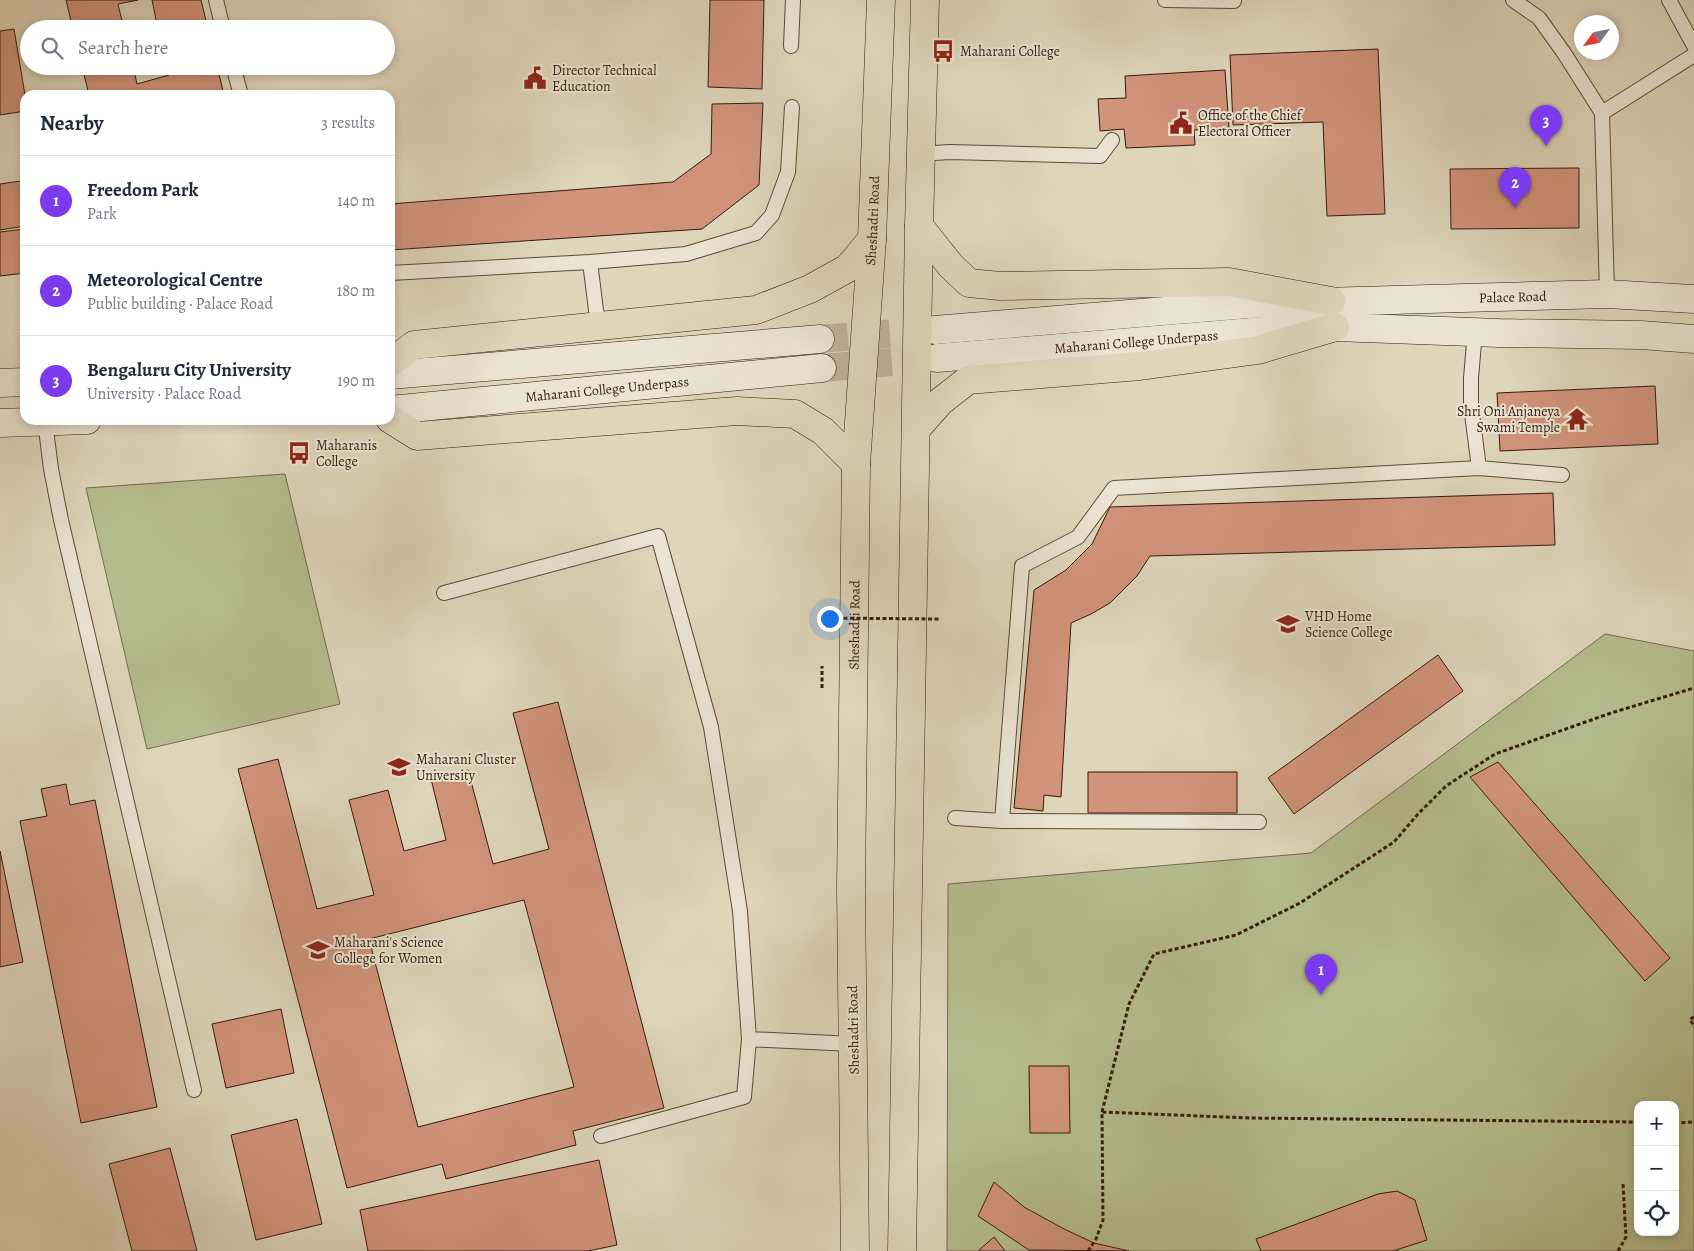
<!DOCTYPE html>
<html lang="en">
<head>
<meta charset="utf-8">
<style>
  :root { --surface:#fff; --page:#f6f6f7; --text:#1f2937; --muted:#747a83; --line:#e0e1e3; --accent:#7c3aed }
  body { margin:0; font-family:Alegreya,serif; background:var(--page); color:var(--text) }
  .controls { position:absolute; right:15px; bottom:15px; display:grid; overflow:hidden; border-radius:10px; box-shadow:0 2px 8px #0003 }
  .controls button { width:45px; height:45px; display:grid; place-items:center; padding:0; border:0; border-bottom:1px solid var(--line); background:var(--surface); color:var(--text); font:25px sans-serif }
  .compass { position:absolute; left:1574px; top:15px; width:45px; height:45px; border-radius:50%; background:var(--surface); box-shadow:0 2px 8px #0003; rotate:237deg }
  .you { position:absolute; left:829px; top:618px; width:18px; height:18px; margin:-12px; border:4px solid #fff; border-radius:50%; background:#1a73e8; box-shadow:0 0 0 8px #1a73e833 }
  .badge { display:grid; place-items:center; width:32px; height:32px; border-radius:50%; background:var(--accent); color:#fff; font-size:16px; font-weight:700 }
  .pin { position:absolute; translate:-50% -41px; filter:drop-shadow(0 1px 2px #0008) }
  .pin::after { content:''; position:absolute; top:26px; width:18px; height:15px; background:inherit; clip-path:polygon(0 0,100% 0,50% 100%) }
  .list { margin:0; padding:0; list-style:none }
  h2 { display:flex; justify-content:space-between; align-items:center; height:65px; margin:0; padding:0 20px; font-size:21px }
  h2 small { font-size:16px; font-weight:400; color:var(--muted) }
  .list li { display:grid; grid-template-columns:32px 1fr auto; gap:15px; align-items:center; box-sizing:border-box; height:90px; padding:0 20px; border-top:1px solid var(--line) }
  .list b { display:block; font-size:19px; white-space:nowrap }
  .list p { margin:0; font-size:16px; white-space:nowrap; color:var(--muted) }
  .list em { font-size:16px; font-style:normal; color:var(--muted) }
  .icon { flex:none; width:28px; height:28px; fill:none; stroke:currentColor; stroke-width:2; stroke-linecap:round; stroke-linejoin:round }
  .map { position:relative; flex:none; width:1694px; height:1251px; overflow:hidden }
  .search { position:absolute; background:var(--surface); box-shadow:0 2px 8px #0003; left:20px; top:20px; width:375px; height:55px; display:flex; align-items:center; gap:12px; box-sizing:border-box; padding:0 18px; border-radius:28px; color:var(--muted); font-size:19px }
  .panel { position:absolute; background:var(--surface); box-shadow:0 2px 8px #0003; left:20px; top:90px; width:375px; height:335px; border-radius:15px }
  .map>svg:first-child { display:block }
  .green { fill:#b5bd8e; stroke:#746c4c; fill-rule:evenodd }
  .building { fill:#d2947b; stroke:#341b0b; fill-rule:evenodd }
  .lines { fill:none; stroke-linecap:round; stroke-linejoin:round }
  .secondary-tunnel { stroke:#bdb199; stroke-width:28; stroke-dasharray:28 14; stroke-linecap:butt }
  .lane-casing { stroke:#5f4a37; stroke-width:16 }
  .secondary-casing { stroke:#341b0b; stroke-width:29 }
  .primary-casing { stroke:#341b0b; stroke-width:29 }
  .path { stroke:#341b0b; stroke-width:3; stroke-dasharray:4 2.5; stroke-linecap:butt }
  .lane { stroke:#eae5d3; stroke-width:14 }
  .secondary { stroke:#eae5d3; stroke-width:28 }
  .primary { stroke:#dfd7bc; stroke-width:28 }
  .path-bridge { stroke:#341b0b; stroke-width:3; stroke-dasharray:4 2.5; stroke-linecap:butt }
  .labels { text-anchor:middle; stroke-width:4; stroke-linejoin:round; paint-order:stroke }
  .poi-label { font-size:14px; fill:#341b0b; stroke:#eae5d3; text-anchor:start }
  .street-label { font-size:14px; fill:#341b0b; stroke:#eae5d3 }
</style>
</head>
<body>
<div class="map">
<svg width="1694" height="1251" viewBox="0 0 1694 1251">
  <rect width="100%" height="100%" fill="#dfd7bc"/>
  <filter id="stains"><feTurbulence type="fractalNoise" baseFrequency=".004" numOctaves="4"/><feColorMatrix values="0 0 0 0 .2 0 0 0 0 .09 0 0 0 0 .02 0 0 0 .5 -.17"/></filter>
  <radialGradient id="worn" r=".72"><stop offset=".6" stop-color="#630" stop-opacity="0"/><stop offset="1" stop-color="#630" stop-opacity=".3"/></radialGradient>
  <path class="green" d="M 285,474 L 340,704 L 147,749 L 86,488 Z
    M 1605,634 L 1694,651 L 1694,1251 L 947,1251 L 948,884 L 1311,853 ZM 1638,1105 L 1675,1105 L 1675,1232 L 1638,1232 Z"/>
  <path class="building" d="M 66,0 L 138,0 L 118,4 L 124,29 L 73,29 Z
    M 152,0 L 201,0 L 208,29 L 158,29 Z
    M 710,0 L 764,0 L 762,89 L 708,87 Z
    M 14,29 L 25,95 L 25,111 L 0,115 L 0,31 Z
    M 1378,49 L 1385,214 L 1327,216 L 1323,122 L 1233,125 L 1230,55 Z
    M 82,66 L 133,66 L 137,84 L 169,75 L 167,66 L 217,66 L 224,95 L 89,95 Z
    M 1225,70 L 1229,128 L 1194,130 L 1195,145 L 1126,148 L 1124,129 L 1100,131 L 1098,99 L 1126,98 L 1125,76 Z
    M 763,103 L 759,185 L 702,229 L 390,250 L 390,204 L 673,182 L 711,154 L 712,104 Z
    M 1579,168 L 1579,228 L 1451,229 L 1450,169 Z
    M 21,181 L 25,205 L 25,226 L 0,230 L 0,184 Z
    M 25,229 L 25,273 L 0,276 L 0,232 Z
    M 1655,386 L 1658,444 L 1500,451 L 1497,393 Z
    M 1553,493 L 1555,545 L 1150,556 L 1137,576 L 1110,603 L 1091,614 L 1071,623 L 1061,797 L 1044,795 L 1043,811 L 1014,808 L 1034,590 L 1066,570 L 1092,544 L 1110,507 Z
    M 1438,655 L 1463,691 L 1294,814 L 1268,778 Z
    M 558,702 L 664,1108 L 573,1131 L 576,1145 L 446,1179 L 442,1164 L 347,1188 L 238,769 L 278,759 L 317,909 L 374,895 L 349,800 L 388,790 L 404,851 L 446,840 L 431,779 L 468,770 L 493,864 L 549,849 L 513,713 ZM 524,900 L 574,1087 L 418,1127 L 369,939 Z
    M 1498,762 L 1670,958 L 1645,981 L 1470,777 Z
    M 1088,772 L 1237,772 L 1237,813 L 1088,813 Z
    M 66,784 L 70,805 L 95,800 L 157,1107 L 81,1123 L 20,821 L 47,816 L 41,789 Z
    M 0,851 L 23,962 L 0,967 Z
    M 281,1009 L 294,1073 L 226,1088 L 212,1024 Z
    M 1029,1066 L 1069,1066 L 1070,1133 L 1030,1133 Z
    M 297,1119 L 322,1224 L 256,1240 L 231,1135 Z
    M 170,1148 L 197,1251 L 132,1251 L 109,1164 Z
    M 599,1160 L 617,1245 L 588,1251 L 368,1251 L 360,1210 Z
    M 994,1182 L 1024,1207 L 1064,1229 L 1094,1243 L 1129,1251 L 1029,1250 L 978,1216 Z
    M 1397,1191 L 1415,1200 L 1427,1240 L 1393,1251 L 1261,1251 L 1256,1239 L 1378,1194 Z
    M 994,1237 L 1005,1251 L 979,1251 L 979,1250 Z"/>
  <g class="lines">
    <path class="secondary-tunnel" d="M 820,339 L 935,330
      M 822,368 L 937,358"/>
    <defs>
      <path id="lane" d="M 216,0 L 223,29
        M 1165,0 L 1234,1
        M 1513,0 L 1539,18 L 1564,53 L 1602,113 L 1607,294
        M 1669,0 L 1694,46
        M 791,46 L 793,0
        M 233,66 L 241,95
        M 1602,113 L 1694,55
        M 921,154 L 949,152 L 1100,156 L 1112,140
        M 590,262 L 596,310 L 600,326
        M 390,273 L 590,262 L 686,254 L 756,233 L 772,215 L 788,172 L 792,107
        M 1475,331 L 1471,378 L 1471,406 L 1479,468
        M 45,421 L 51,469 L 61,520 L 194,1090
        M 444,593 L 658,536 L 711,727 L 740,911 L 749,1039 L 853,1044
        M 955,818 L 1002,821 L 1259,822
        M 1002,821 L 1022,566 L 1078,537 L 1114,488 L 1479,468 L 1562,475
        M 601,1136 L 744,1097 L 749,1039"/>
      <g id="secondary">
        <path id="s1" d="M 935,330 L 1249,304 L 1607,294 L 1694,299"/>
        <path id="s2" d="M 937,358 L 1264,331 L 1335,327 L 1499,333 L 1641,335 L 1694,339"/>
        <path d="M 390,375 L 820,339"/>
        <path d="M 0,383 L 25,382"/>
        <path id="s3" d="M 390,410 L 822,368"/>
        <path d="M 0,423 L 87,420"/>
      </g>
      <g id="primary">
        <path d="M 919,226 L 951,266 L 969,283 L 1000,286 L 1229,282 L 1331,301"/>
        <path d="M 390,363 L 414,345 L 756,310 L 810,289 L 848,268 L 872,239"/>
        <path d="M 390,419 L 417,436 L 737,411 L 795,414 L 823,431 L 856,464"/>
        <path d="M 916,429 L 941,401 L 968,380 L 1140,366 L 1258,350 L 1335,327"/>
        <path id="s4" d="M 855,1251 L 851,888 L 856,464 L 872,239 L 881,0"/>
        <path d="M 902,1251 L 919,226 L 925,0"/>
      </g>
    </defs>
    <use href="#lane" class="lane-casing"/>
    <use href="#secondary" class="secondary-casing"/>
    <use href="#primary" class="primary-casing"/>
    <path class="path" d="M 822,688 L 822,666
      M 1694,1017 L 1690,1019 L 1694,1027
      M 1102,1112 L 1129,1004 L 1154,954 L 1236,935 L 1300,903 L 1394,842 L 1418,814 L 1446,786 L 1495,754 L 1611,713 L 1694,688
      M 1675,1123 L 1694,1122
      M 1088,1251 L 1096,1239 L 1103,1220 L 1102,1112 L 1249,1118 L 1638,1122
      M 1618,1251 L 1626,1237 L 1623,1184"/>
    <use href="#lane" class="lane"/>
    <use href="#secondary" class="secondary"/>
    <use href="#primary" class="primary"/>
    <path class="path-bridge" d="M 824,618 L 939,619"/>
  </g>
  <defs>
    <symbol id="bus-bare" viewBox="-9 -9 18 18"><path d="M-5-6H5V4H4V6H2V4H-2V6H-4V4H-5ZM-3.5-4V0h7V-4ZM-3.5 1.2v1.5H-2V1.2ZM2 1.2v1.5H3.5V1.2Z" fill="#8f2418" stroke="#eae5d3" stroke-width="2.5" paint-order="stroke"/></symbol>
    <symbol id="civic-bare" viewBox="-9 -9 18 18"><path d="M-.6-6.5H3V-4.5H.6V-3L4-1V1h2V6H-6V1h2V-1L-.6-3ZM-1.2 2.5V6h2.4V2.5Z" fill="#8f2418" stroke="#eae5d3" stroke-width="2.5" paint-order="stroke"/></symbol>
    <symbol id="temple-bare" viewBox="-9 -9 18 18"><path d="M0-6L5-2H3V0L6.5 2.5H4V6H1.5V3h-3V6H-4V2.5H-6.5L-3 0V-2H-5Z" fill="#8f2418" stroke="#eae5d3" stroke-width="2.5" paint-order="stroke"/></symbol>
    <symbol id="university-bare" viewBox="-9 -9 18 18"><path d="M0-5L7-2L0 1L-7-2ZM-4 1L0 2.5L4 1V4Q0 6-4 4Z" fill="#8f2418" stroke="#eae5d3" stroke-width="2.5" paint-order="stroke"/></symbol>
  </defs>
  <g fill-rule="evenodd">
    <use href="#bus-bare" x="927" y="35" width="32" height="32"/>
    <use href="#civic-bare" x="519" y="62" width="32" height="32"/>
    <use href="#civic-bare" x="1165" y="107" width="32" height="32"/>
    <use href="#temple-bare" x="1561" y="403" width="32" height="32"/>
    <use href="#bus-bare" x="283" y="437" width="32" height="32"/>
    <use href="#university-bare" x="1272" y="608" width="32" height="32"/>
    <use href="#university-bare" x="383" y="751" width="32" height="32"/>
    <use href="#university-bare" x="302" y="934" width="32" height="32"/>
  </g>
  <g class="labels">
    <g class="poi-label">
      <text x="960" y="56">Maharani College</text>
      <text x="552" y="75">Director Technical<tspan x="552" dy="16">Education</tspan></text>
      <text x="1198" y="120">Office of the Chief<tspan x="1198" dy="16">Electoral Officer</tspan></text>
      <text x="1560" y="416" text-anchor="end">Shri Oni Anjaneya<tspan x="1560" dy="16">Swami Temple</tspan></text>
      <text x="316" y="450">Maharanis<tspan x="316" dy="16">College</tspan></text>
      <text x="1305" y="621">VHD Home<tspan x="1305" dy="16">Science College</tspan></text>
      <text x="416" y="764">Maharani Cluster<tspan x="416" dy="16">University</tspan></text>
      <text x="334" y="947">Maharani's Science<tspan x="334" dy="16">College for Women</tspan></text>
    </g>
    <g class="street-label">
      <text dy="5" stroke="none"><textPath href="#s4" startOffset="1031">Sheshadri Road</textPath></text>
      <text dy="5" stroke="none"><textPath href="#s1" startOffset="579">Palace Road</textPath></text>
      <text dy="5" stroke="none"><textPath href="#s2" startOffset="200">Maharani College Underpass</textPath></text>
      <text dy="5" stroke="none"><textPath href="#s3" startOffset="218">Maharani College Underpass</textPath></text>
      <text dy="5" stroke="none"><textPath href="#s4" startOffset="626">Sheshadri Road</textPath></text>
      <text transform="translate(853 1030) rotate(-91)" y="5">Sheshadri Road</text>
    </g>
  </g>
  <rect width="100%" height="100%" filter="url(#stains)"/>
  <rect width="100%" height="100%" fill="url(#worn)"/>
</svg>
<div class="controls">
<button>+</button>
<button>−</button>
<button><svg class="icon" aria-label="locate" viewBox="0 0 24 24"><circle cx="12" cy="12" r="6"/><path d="M12 2v4M12 18v4M2 12h4M18 12h4"/></svg></button>
</div>
<svg class="compass" viewBox="-18 -18 36 36"><path d="M0-13l5 13h-10z" fill="#e53935"/><path d="M0 13l5-13h-10z" fill="#747a83"/></svg>
<div class="you"></div>
<div class="pin badge" style="left:1321px;top:995px">1</div>
<div class="pin badge" style="left:1515px;top:208px">2</div>
<div class="pin badge" style="left:1546px;top:146px">3</div>
<div class="search"><svg class="icon" aria-label="search" viewBox="0 0 24 24"><circle cx="10" cy="10" r="6"/><path d="M15 15l6 6"/></svg>Search here</div>
<section class="panel">
<h2>Nearby<small>3 results</small></h2>
<ul class="list">
<li><span class="badge">1</span><div><b>Freedom Park</b><p>Park</p></div><em>140 m</em></li>
<li><span class="badge">2</span><div><b>Meteorological Centre</b><p>Public building · Palace Road</p></div><em>180 m</em></li>
<li><span class="badge">3</span><div><b>Bengaluru City University</b><p>University · Palace Road</p></div><em>190 m</em></li>
</ul>
</section>
</div>
</body>
</html>
